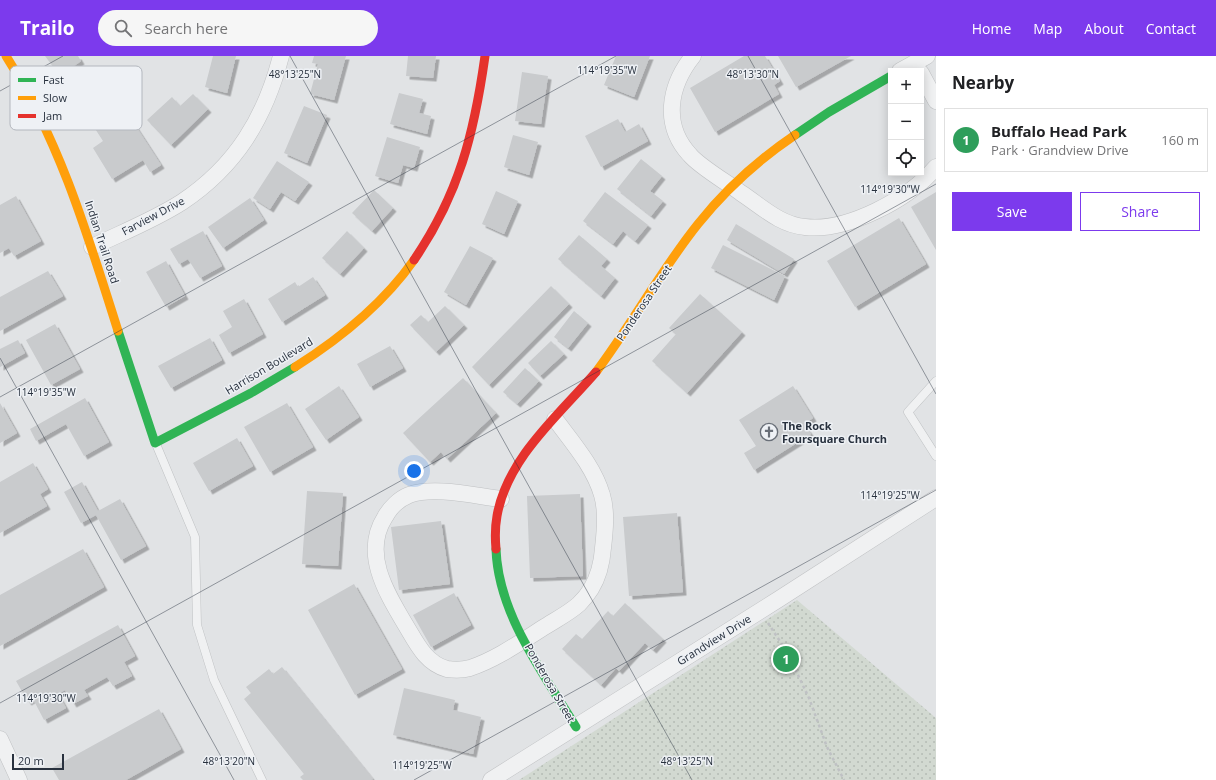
<!DOCTYPE html>
<html lang="en">
<head>
<meta charset="utf-8">
<style>
  :root { --surface:#fff; --page:#f6f6f6; --text:#202124; --muted:#757577; --line:#e0e0e0; --accent:#7c3aed }
  body { margin:0; font-family:"Open Sans",sans-serif; background:var(--page); color:var(--text) }
  .controls { position:absolute; right:12px; top:12px; display:grid; overflow:hidden; border-radius:0px; box-shadow:0 2px 10px #0003 }
  .controls button { width:36px; height:36px; display:grid; place-items:center; padding:0; border:0; border-bottom:1px solid var(--line); background:var(--surface); color:var(--text); font:20px sans-serif }
  .scale { position:absolute; left:12px; bottom:10px; width:52px; box-sizing:border-box; padding-left:4px; border:2px solid #28313e; border-top:0; font-size:11px; line-height:14px; white-space:nowrap; color:#28313e; -webkit-text-stroke:3px #eef1f5; paint-order:stroke }
  .you { position:absolute; left:414px; top:415px; width:14px; height:14px; margin:-10px; border:3px solid #fff; border-radius:50%; background:#1a73e8; box-shadow:0 0 0 6px #1a73e833 }
  .badge { display:grid; place-items:center; width:26px; height:26px; border-radius:50%; background:var(--accent); color:#fff; font-size:13px; font-weight:700 }
  .pin { position:absolute; translate:-50% -50%; border:2px solid #fff; box-shadow:0 1px 4px #0006 }
  .list { margin:0; padding:0; list-style:none }
  h2 { display:flex; justify-content:space-between; align-items:center; height:52px; margin:0; padding:0 16px; font-size:17px }
  h2 small { font-size:13px; font-weight:400; color:var(--muted) }
  .list li { display:grid; grid-template-columns:26px 1fr auto; gap:12px; align-items:center; box-sizing:border-box; height:64px; margin:0 8px 8px; padding:0 8px; border:1px solid var(--line); border-radius:0px }
  .list b { display:block; font-size:15px; white-space:nowrap }
  .list p { margin:0; font-size:13px; white-space:nowrap; color:var(--muted) }
  .list em { font-size:13px; font-style:normal; color:var(--muted) }
  .actions { display:flex; gap:8px; padding:12px 16px }
  .actions a { flex:1; padding:9px 0; border:1px solid var(--accent); border-radius:0px; text-align:center; font-size:14px; color:var(--accent) }
  .actions .main { background:var(--accent); color:#fff }
  .icon { flex:none; width:22px; height:22px; fill:none; stroke:currentColor; stroke-width:2; stroke-linecap:round; stroke-linejoin:round }
  .map { position:relative; flex:none; width:936px; height:724px; overflow:hidden }
  header { display:flex; align-items:center; gap:24px; box-sizing:border-box; height:56px; padding:0 20px; background:var(--accent); color:#fff }
  header strong { font-size:19px }
  nav { display:flex; gap:22px; margin-inline-start:auto; font-size:14px }
  .search { width:280px; height:36px; background:var(--page); display:flex; align-items:center; gap:10px; box-sizing:border-box; padding:0 14px; border-radius:22px; color:var(--muted); font-size:15px }
  main { display:flex }
  aside { flex:1; background:var(--surface) }
  .map>svg:first-child { display:block }
  .park { fill:url(#park-dots) }
  .building { fill:#c9cbcd; filter:url(#shadow) }
  .lines { fill:none; stroke-linecap:round; stroke-linejoin:round }
  .lane-casing { stroke:#bfc1c3; stroke-width:9 }
  .street-casing { stroke:#bfc1c3; stroke-width:17 }
  .path { stroke:#bfc1c4; stroke-width:2.5; stroke-dasharray:3 3; stroke-linecap:butt }
  .lane { stroke:#f0f1f2; stroke-width:8 }
  .street { stroke:#f0f1f2; stroke-width:16 }
  .fast { stroke:#30b455; stroke-width:9 }
  .slow { stroke:#ff9f0a; stroke-width:9 }
  .jam { stroke:#e5322d; stroke-width:9 }
  .ticks { fill:none; stroke:#28313e; stroke-width:1; stroke-opacity:0.45 }
  .labels { text-anchor:middle; stroke-width:3; stroke-linejoin:round; paint-order:stroke }
  .street-label { font-size:11px; fill:#28313e; stroke:#eef1f5 }
  .poi-label { font-size:11px; font-weight:bold; fill:#28313e; stroke:#eef1f5; text-anchor:start }
  .key { fill:#eef1f5; stroke:#b3b7be; stroke-width:1 }
  .key-label { font-size:11px; fill:#28313e }
  .ticks-label { font-size:10px; text-anchor:middle; fill:#28313e; stroke:#eef1f5; stroke-width:3; stroke-linejoin:round; paint-order:stroke }
</style>
</head>
<body>
<header>
<strong>Trailo</strong>
<div class="search"><svg class="icon" aria-label="search" viewBox="0 0 24 24"><circle cx="10" cy="10" r="6"/><path d="M15 15l6 6"/></svg>Search here</div>
<nav><a>Home</a><a>Map</a><a>About</a><a>Contact</a></nav>
</header>
<main>
<div class="map">
<svg width="936" height="724" viewBox="0 0 936 724">
  <defs>
    <pattern id="park-dots" width="8" height="8" patternUnits="userSpaceOnUse"><rect width="8" height="8" fill="#d2d9d1"/><path d="M2 2h.1M6 6h.1" fill="none" stroke="#b4bbb4" stroke-width="1.8" stroke-linecap="round"/></pattern>
    <filter id="shadow"><feDropShadow dx="3.5" dy="3.5" stdDeviation="0" flood-color="#0004"/></filter>
  </defs>
  <rect width="100%" height="100%" fill="#e1e3e5"/>
  <path class="park" d="M 797,544 L 936,662 L 936,724 L 519,724 Z"/>
  <path class="building" d="M 45,0 L 78,0 L 81,5 L 60,20 Z
    M 213,0 L 236,0 L 227,37 L 205,31 Z
    M 314,0 L 346,0 L 334,44 L 310,38 L 318,8 L 312,7 Z
    M 408,0 L 436,0 L 433,22 L 406,20 Z
    M 616,0 L 650,0 L 634,41 L 604,29 Z
    M 744,0 L 765,0 L 780,25 L 774,29 L 779,38 L 715,76 L 690,32 Z
    M 778,0 L 851,0 L 796,31 Z
    M 522,16 L 548,20 L 541,68 L 515,65 Z
    M 399,37 L 423,43 L 419,57 L 431,60 L 427,78 L 390,68 Z
    M 193,38 L 208,53 L 171,89 L 147,64 L 172,41 L 180,50 Z
    M 304,50 L 327,59 L 307,107 L 284,97 Z
    M 110,53 L 122,72 L 133,66 L 161,109 L 150,116 L 143,104 L 112,123 L 93,92 L 103,85 L 90,65 Z
    M 618,63 L 625,76 L 639,68 L 648,85 L 601,111 L 585,80 Z
    M 513,79 L 538,86 L 529,119 L 504,111 Z
    M 387,81 L 420,91 L 414,112 L 403,109 L 398,127 L 375,120 Z
    M 641,103 L 662,120 L 650,135 L 663,145 L 651,160 L 617,133 Z
    M 277,105 L 309,126 L 295,145 L 281,136 L 270,153 L 253,142 Z
    M 374,134 L 393,152 L 372,175 L 352,157 Z
    M 496,135 L 518,145 L 504,178 L 482,168 Z
    M 605,136 L 648,169 L 635,185 L 623,175 L 613,188 L 583,165 Z
    M 936,136 L 936,194 L 911,151 Z
    M 16,140 L 41,185 L 14,200 L 9,192 L 0,197 L 0,149 Z
    M 250,142 L 264,164 L 223,192 L 208,171 Z
    M 899,162 L 926,208 L 855,251 L 827,205 Z
    M 736,168 L 794,203 L 784,218 L 727,184 Z
    M 203,175 L 222,210 L 200,222 L 188,203 L 179,208 L 170,193 Z
    M 347,175 L 364,192 L 340,218 L 322,202 Z
    M 579,179 L 607,203 L 601,210 L 615,222 L 601,240 L 558,203 Z
    M 723,189 L 785,220 L 774,244 L 711,212 Z
    M 470,190 L 493,202 L 466,249 L 444,236 Z
    M 166,205 L 185,240 L 166,251 L 146,216 Z
    M 48,215 L 63,240 L 0,275 L 0,241 Z
    M 313,221 L 325,239 L 282,266 L 268,243 L 295,226 L 298,231 Z
    M 551,230 L 569,248 L 489,329 L 472,311 Z
    M 700,238 L 742,276 L 687,337 L 652,305 L 676,278 L 669,272 Z
    M 244,243 L 263,278 L 229,297 L 219,279 L 232,271 L 223,255 Z
    M 445,250 L 464,269 L 436,296 L 410,269 L 421,259 L 428,266 Z
    M 574,255 L 588,267 L 568,292 L 554,281 Z
    M 55,268 L 80,313 L 51,329 L 26,284 Z
    M 210,282 L 222,304 L 171,332 L 158,310 Z
    M 18,284 L 25,297 L 0,311 L 0,293 Z
    M 551,285 L 564,298 L 540,320 L 528,307 Z
    M 390,290 L 403,312 L 370,331 L 357,308 Z
    M 525,312 L 539,325 L 517,348 L 503,336 Z
    M 463,322 L 496,357 L 447,403 L 441,396 L 430,406 L 403,377 Z
    M 339,330 L 359,361 L 326,384 L 305,353 Z
    M 793,330 L 813,362 L 804,368 L 811,378 L 754,414 L 744,397 L 756,390 L 739,364 Z
    M 85,342 L 109,386 L 84,400 L 66,368 L 36,385 L 30,373 Z
    M 0,347 L 17,377 L 0,387 Z
    M 287,347 L 313,391 L 270,416 L 244,371 Z
    M 237,382 L 253,410 L 209,435 L 193,407 Z
    M 33,407 L 48,433 L 40,438 L 47,450 L 0,477 L 0,426 Z
    M 82,426 L 98,455 L 120,443 L 146,490 L 121,504 L 96,459 L 81,467 L 64,436 Z
    M 307,435 L 343,437 L 338,510 L 302,508 Z
    M 580,438 L 583,520 L 530,522 L 527,440 Z
    M 677,457 L 683,536 L 629,540 L 623,461 Z
    M 441,465 L 450,528 L 399,534 L 391,471 Z
    M 83,493 L 104,531 L 0,590 L 0,539 Z
    M 354,528 L 402,613 L 355,639 L 308,554 Z
    M 454,537 L 471,569 L 431,591 L 413,559 Z
    M 625,547 L 663,583 L 653,594 L 645,587 L 619,615 L 616,612 L 601,629 L 562,593 L 576,578 L 582,583 L 608,555 L 613,560 Z
    M 118,569 L 135,600 L 124,606 L 132,620 L 113,630 L 107,621 L 84,634 L 88,640 L 73,648 L 65,634 L 58,638 L 66,652 L 44,664 L 33,643 L 28,646 L 16,625 Z
    M 282,611 L 373,723 L 371,724 L 303,724 L 300,721 L 304,718 L 244,643 L 251,637 L 246,631 L 269,613 L 273,618 Z
    M 404,632 L 455,644 L 453,654 L 481,661 L 473,698 L 393,679 Z
    M 159,653 L 181,693 L 126,724 L 59,724 L 52,712 Z"/>
  <g class="lines">
    <defs>
      <path id="lane" d="M 936,325 L 908,356 L 936,400
        M 156,388 L 195,481 L 197,569 L 214,624 L 262,724"/>
      <path id="street" d="M 693,0 C 669,30 662,69 690,99 C 700,111 728,127 741,137 C 761,150 780,169 805,171 C 847,176 909,143 936,111
        M 900,15 L 927,0
        M 921,17 L 936,45
        M 92,191 C 121,177 154,164 182,146 C 236,110 265,62 281,0
        M 501,443 C 475,440 434,430 409,439 C 399,443 390,452 385,461 C 362,497 386,536 405,568 C 416,586 425,607 447,613 C 454,614 463,614 470,612 C 497,603 522,585 546,570 C 557,563 569,557 579,548 C 584,543 588,538 591,533 C 599,520 602,506 603,492 C 605,475 607,455 602,439 C 594,411 572,386 555,363
        M 0,683 L 19,724
        M 491,724 L 779,543 L 936,442"/>
    </defs>
    <use href="#lane" class="lane-casing"/>
    <use href="#street" class="street-casing"/>
    <path class="path" d="M 768,567 L 787,596 L 809,642 L 827,691 L 844,724"/>
    <use href="#lane" class="lane"/>
    <use href="#street" class="street"/>
    <path class="fast" d="M 795,79 L 829,56 L 891,20
      M 118,275 L 155,387 L 251,337 L 295,311
      M 496,493 C 498,558 544,618 576,671"/>
    <path class="slow" d="M 6,0 C 60,85 88,180 118,275
      M 295,311 C 341,282 383,248 414,204
      M 596,316 C 632,268 661,214 698,168 C 726,133 758,104 795,79"/>
    <path class="jam" d="M 414,204 C 459,138 474,78 485,0
      M 496,493 C 495,482 495,471 497,460 C 507,402 559,359 596,316"/>
  </g>
  <path class="ticks" d="M 290,0 L 692,724M 748,0 L 936,338M 0,35 L 63,0M 0,302 L 234,724M 0,341 L 616,0M 0,647 L 936,128M 414,724 L 936,434"/>
  <defs>
    <symbol id="church-ring" viewBox="-11 -11 22 22"><circle r="9.5" fill="#eef1f5" stroke="#696f78" stroke-width="1.5"/><path d="M-1.2-6h2.4v3.5h3.3v2.4h-3.3V6h-2.4V-.1h-3.3v-2.4h3.3Z" fill="#696f78"/></symbol>
  </defs>
  <g fill-rule="evenodd">
    <use href="#church-ring" x="759" y="366" width="20" height="20"/>
  </g>
  <g class="labels">
    <g class="street-label">
      <text transform="translate(153 160) rotate(-28)" y="4">Farview Drive</text>
      <text transform="translate(102 186) rotate(72)" y="4">Indian Trail Road</text>
      <text transform="translate(644 247) rotate(-56)" y="4">Ponderosa Street</text>
      <text transform="translate(269 310) rotate(-31)" y="4">Harrison Boulevard</text>
      <text transform="translate(714 584) rotate(-32)" y="4">Grandview Drive</text>
      <text transform="translate(550 627) rotate(60)" y="4">Ponderosa Street</text>
    </g>
    <g class="poi-label">
      <text x="782" y="374">The Rock<tspan x="782" dy="13">Foursquare Church</tspan></text>
    </g>
  </g>
  <rect x="10" y="10" width="132" height="64" rx="6" class="key"/>
  <rect x="18" y="22" width="18" height="4" fill="#30b455"/>
  <rect x="18" y="40" width="18" height="4" fill="#ff9f0a"/>
  <rect x="18" y="58" width="18" height="4" fill="#e5322d"/>
  <g class="key-label">
    <text x="43" y="28">Fast</text>
    <text x="43" y="46">Slow</text>
    <text x="43" y="64">Jam</text>
  </g>
  <g class="ticks-label">
    <text x="607" y="18">114°19'35"W</text>
    <text x="295" y="22">48°13'25"N</text>
    <text x="753" y="22">48°13'30"N</text>
    <text x="890" y="137">114°19'30"W</text>
    <text x="46" y="340">114°19'35"W</text>
    <text x="890" y="443">114°19'25"W</text>
    <text x="46" y="646">114°19'30"W</text>
    <text x="229" y="709">48°13'20"N</text>
    <text x="687" y="709">48°13'25"N</text>
    <text x="422" y="713">114°19'25"W</text>
  </g>
</svg>
<div class="controls">
<button>+</button>
<button>−</button>
<button><svg class="icon" aria-label="locate" viewBox="0 0 24 24"><circle cx="12" cy="12" r="6"/><path d="M12 2v4M12 18v4M2 12h4M18 12h4"/></svg></button>
</div>
<div class="scale">20 m</div>
<div class="you"></div>
<div class="pin badge" style="left:786px;top:603px;background:#2e9e5b">1</div>
</div>
<aside>
<h2>Nearby<small></small></h2>
<ul class="list">
<li><span class="badge" style="background:#2e9e5b">1</span><div><b>Buffalo Head Park</b><p>Park · Grandview Drive</p></div><em>160 m</em></li>
</ul>
<div class="actions"><a class="main">Save</a><a>Share</a></div>
</aside>
</main>
</body>
</html>
